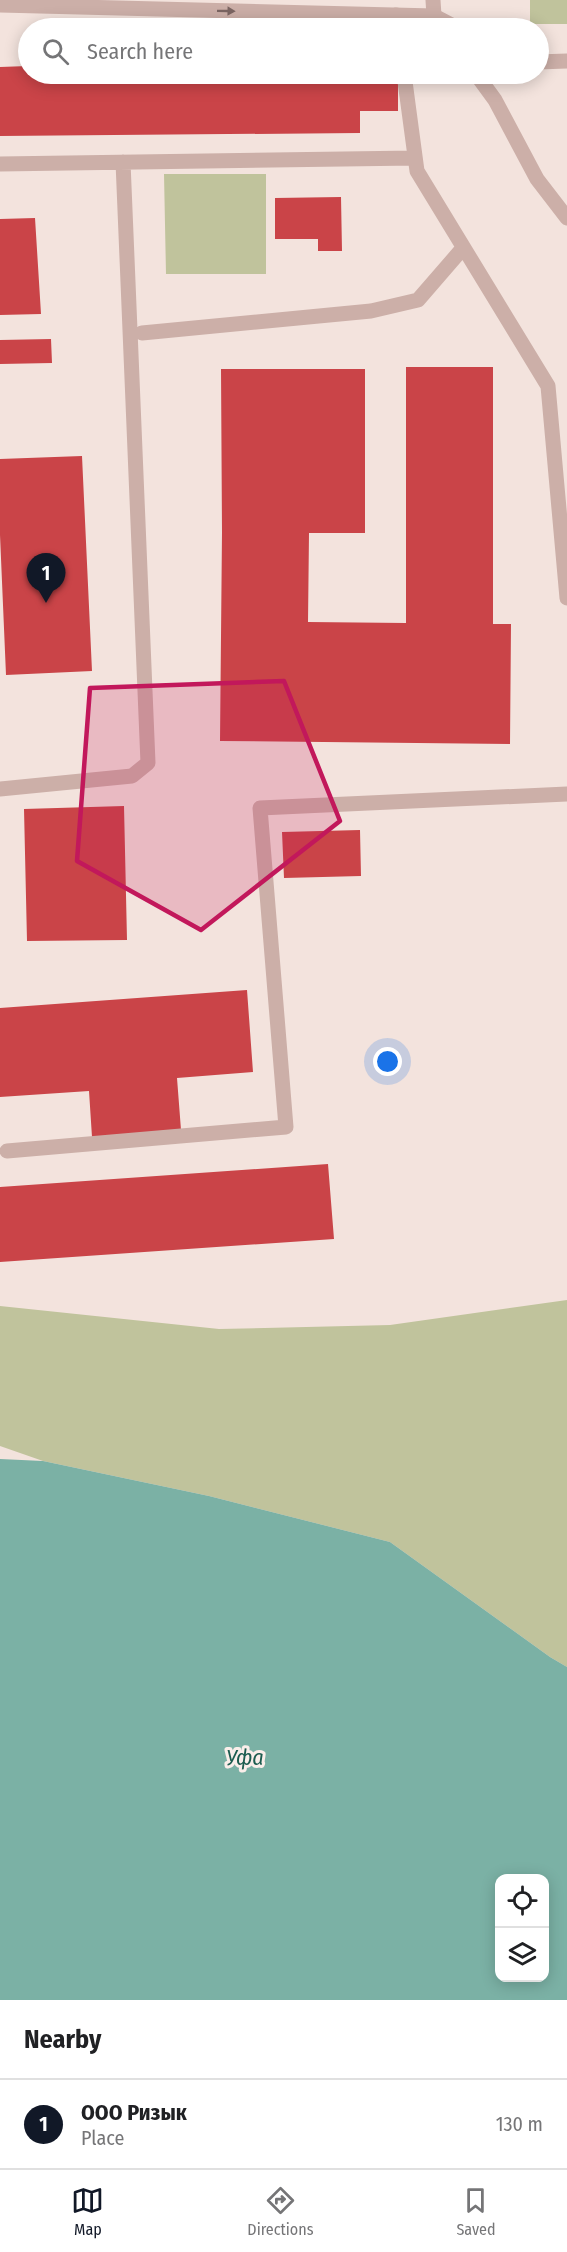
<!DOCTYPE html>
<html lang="en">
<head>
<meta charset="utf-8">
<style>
  :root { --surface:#fff; --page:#f6f6f6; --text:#202124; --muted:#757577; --line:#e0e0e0; --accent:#111827 }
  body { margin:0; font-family:"Fira Sans Condensed",sans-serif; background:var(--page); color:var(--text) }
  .controls { position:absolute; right:18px; bottom:18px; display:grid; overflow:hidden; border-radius:12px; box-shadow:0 3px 15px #0003 }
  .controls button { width:54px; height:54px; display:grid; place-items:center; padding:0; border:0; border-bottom:2px solid var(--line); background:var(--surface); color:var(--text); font:30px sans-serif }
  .you { position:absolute; left:388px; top:1062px; width:21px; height:21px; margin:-15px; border:4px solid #fff; border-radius:50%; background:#1a73e8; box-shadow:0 0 0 9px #1a73e833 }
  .badge { display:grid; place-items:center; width:39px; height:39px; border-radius:50%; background:var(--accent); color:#fff; font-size:20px; font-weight:700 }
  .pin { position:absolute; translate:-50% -50px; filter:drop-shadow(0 2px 3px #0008) }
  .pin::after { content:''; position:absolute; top:32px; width:21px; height:18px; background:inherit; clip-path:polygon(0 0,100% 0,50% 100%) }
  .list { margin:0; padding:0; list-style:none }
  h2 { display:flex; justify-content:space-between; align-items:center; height:78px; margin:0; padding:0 24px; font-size:26px }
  h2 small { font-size:20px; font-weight:400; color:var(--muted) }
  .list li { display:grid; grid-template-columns:39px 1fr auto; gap:18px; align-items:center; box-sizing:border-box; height:90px; padding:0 24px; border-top:2px solid var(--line) }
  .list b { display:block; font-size:22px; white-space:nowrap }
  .list p { margin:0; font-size:20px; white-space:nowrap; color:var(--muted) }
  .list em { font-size:20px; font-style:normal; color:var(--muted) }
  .icon { flex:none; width:33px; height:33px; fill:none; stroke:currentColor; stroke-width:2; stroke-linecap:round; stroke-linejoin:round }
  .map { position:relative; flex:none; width:567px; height:2000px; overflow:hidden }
  .search { position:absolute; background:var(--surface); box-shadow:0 3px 15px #0003; left:18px; right:18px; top:18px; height:66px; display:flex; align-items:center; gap:15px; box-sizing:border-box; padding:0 21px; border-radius:33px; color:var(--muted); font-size:22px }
  .sheet { height:168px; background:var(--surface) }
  nav { display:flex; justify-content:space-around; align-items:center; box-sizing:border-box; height:84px; border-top:2px solid var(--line); background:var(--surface); font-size:16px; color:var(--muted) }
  nav a { display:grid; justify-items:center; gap:3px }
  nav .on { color:var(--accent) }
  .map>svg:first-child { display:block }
  .green { fill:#c0c39c }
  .water { fill:#7bb1a5; fill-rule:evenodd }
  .building { fill:#ca4448 }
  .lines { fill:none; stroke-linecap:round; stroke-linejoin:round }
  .service { stroke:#ccafa8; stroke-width:15 }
  .minor { stroke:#ccafa8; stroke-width:15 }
  .tertiary { stroke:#ccafa8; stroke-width:15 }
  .oneway { fill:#7b6562 }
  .marked { fill:#c2185b; fill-opacity:0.2; stroke:#c2185b; stroke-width:4.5; stroke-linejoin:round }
  .labels { text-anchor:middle; stroke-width:6; stroke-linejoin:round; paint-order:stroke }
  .water-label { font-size:22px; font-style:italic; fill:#1c5c4f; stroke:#faeeea }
</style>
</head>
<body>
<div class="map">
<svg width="567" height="2000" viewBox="0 0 567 2000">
  <rect width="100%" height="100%" fill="#f3e3dd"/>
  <path class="green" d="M 530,0 L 567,0 L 567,24 L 530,24 Z
    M 164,174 L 266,174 L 266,274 L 166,274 Z
    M 567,1300 L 567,1667 L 550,1657 L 390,1542 L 209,1496 L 43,1461 L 0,1446 L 0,1306 L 219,1329 L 390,1325 Z"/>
  <path class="water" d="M 0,1459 L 43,1461 L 209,1496 L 390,1542 L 550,1657 L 567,1667 L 567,2000 L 0,2000 ZM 500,1878 L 544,1878 L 544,1978 L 500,1978 Z"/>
  <path class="building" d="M 28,66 L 28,74 L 398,74 L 398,111 L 360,111 L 360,133 L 0,136 L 0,67 Z
    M 341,197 L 342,251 L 318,251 L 318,239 L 275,239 L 275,198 Z
    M 35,218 L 41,314 L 0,315 L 0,219 Z
    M 51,339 L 52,363 L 0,364 L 0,340 Z
    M 406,367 L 493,367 L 493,624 L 511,624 L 510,744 L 220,741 L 222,532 L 221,369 L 365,369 L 365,533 L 309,533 L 308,622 L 406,623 Z
    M 82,456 L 92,671 L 6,675 L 0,535 L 0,459 Z
    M 124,806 L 127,940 L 27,941 L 24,809 Z
    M 360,830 L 361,876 L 284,878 L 282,832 Z
    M 247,990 L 253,1072 L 177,1078 L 181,1130 L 92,1137 L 89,1091 L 0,1097 L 0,1008 Z
    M 328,1164 L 334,1239 L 0,1262 L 0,1187 Z"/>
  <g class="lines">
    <path class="service" d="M 396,15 L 398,28
      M 434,16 L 457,28
      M 538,62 L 567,61
      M 404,74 L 417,171 L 548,386 L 567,598
      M 0,164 L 415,158
      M 142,333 L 371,311 L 418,300 L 463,248
      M 0,789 L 132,776 L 148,763 L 123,162
      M 7,1151 L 286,1127 L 260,808 L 567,794"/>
    <path class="minor" d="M 434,16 L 443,28
      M 476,74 L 495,100 L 537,179 L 567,218"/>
    <path class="tertiary" d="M 0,5 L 434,16 L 433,0"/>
  </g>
  <defs><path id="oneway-solid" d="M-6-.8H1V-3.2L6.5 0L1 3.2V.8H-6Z" transform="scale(1.5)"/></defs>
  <use class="oneway" href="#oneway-solid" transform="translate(226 11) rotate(1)"/>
  <path class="marked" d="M 284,681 L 340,821 L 201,930 L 77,861 L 90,688 Z"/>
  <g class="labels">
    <g class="water-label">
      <text x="245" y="1765">Уфа</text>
    </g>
  </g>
</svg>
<div class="controls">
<button><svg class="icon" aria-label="locate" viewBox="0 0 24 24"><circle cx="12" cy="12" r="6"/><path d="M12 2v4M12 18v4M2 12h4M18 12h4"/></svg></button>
<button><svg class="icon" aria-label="layers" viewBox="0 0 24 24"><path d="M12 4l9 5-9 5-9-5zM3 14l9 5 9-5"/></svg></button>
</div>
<div class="you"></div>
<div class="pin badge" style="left:46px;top:603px">1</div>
<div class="search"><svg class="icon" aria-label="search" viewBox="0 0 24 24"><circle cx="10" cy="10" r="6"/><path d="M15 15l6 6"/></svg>Search here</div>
</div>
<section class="sheet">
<h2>Nearby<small></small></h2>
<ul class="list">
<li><span class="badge">1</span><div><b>ООО Ризык</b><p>Place</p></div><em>130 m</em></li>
</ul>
</section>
<nav>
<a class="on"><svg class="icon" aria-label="map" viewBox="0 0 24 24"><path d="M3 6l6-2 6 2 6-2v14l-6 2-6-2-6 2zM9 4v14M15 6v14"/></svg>Map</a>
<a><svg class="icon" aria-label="directions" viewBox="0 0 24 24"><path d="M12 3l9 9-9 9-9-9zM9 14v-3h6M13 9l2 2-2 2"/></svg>Directions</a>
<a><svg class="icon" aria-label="saved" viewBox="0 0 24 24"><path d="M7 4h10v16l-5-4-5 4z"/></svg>Saved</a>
</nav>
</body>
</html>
